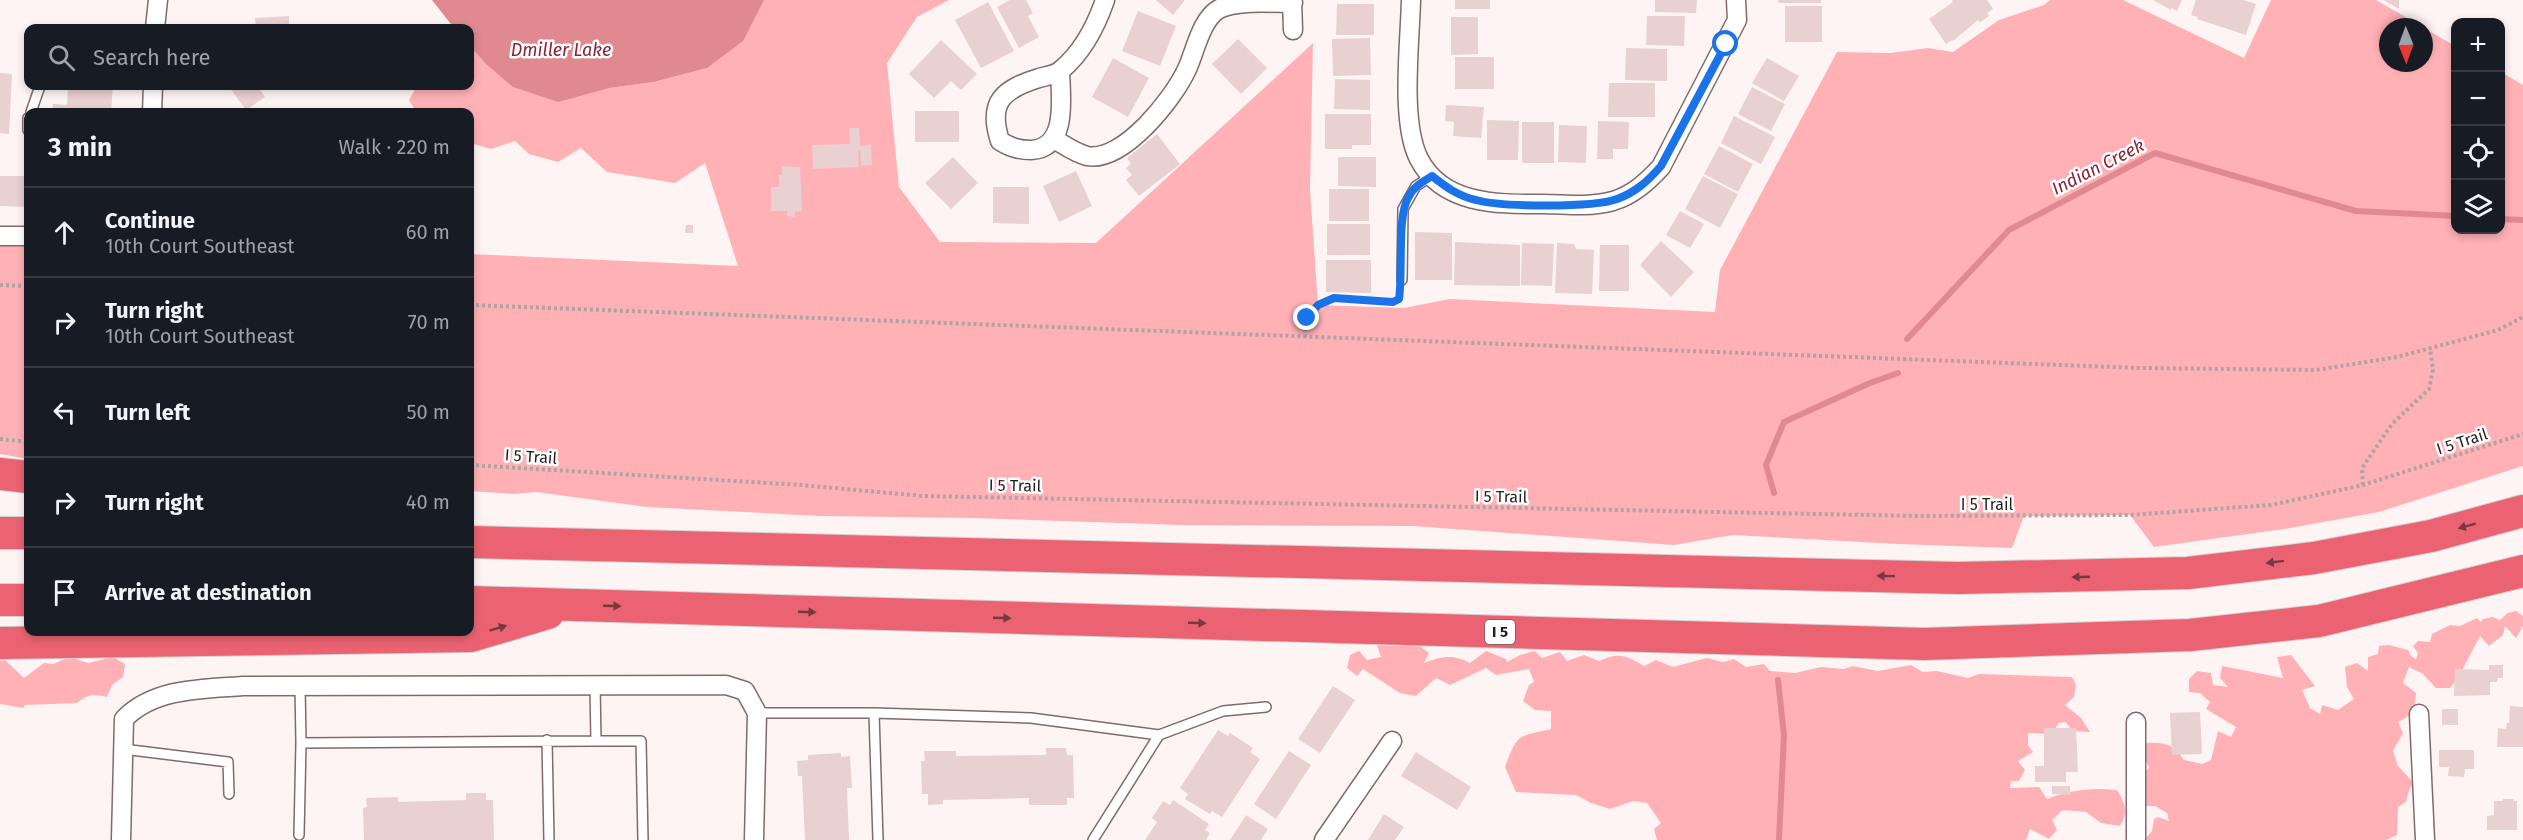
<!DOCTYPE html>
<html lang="en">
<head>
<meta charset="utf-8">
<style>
  :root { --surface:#171b24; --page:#242831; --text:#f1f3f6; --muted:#9ea1a6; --line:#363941 }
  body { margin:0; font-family:"Fira Sans",sans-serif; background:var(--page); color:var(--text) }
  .controls { position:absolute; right:18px; top:18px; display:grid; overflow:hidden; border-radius:12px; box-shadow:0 3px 9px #0003 }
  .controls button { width:54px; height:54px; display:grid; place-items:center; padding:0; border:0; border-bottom:2px solid var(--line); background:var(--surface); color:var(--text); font:30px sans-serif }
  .compass { position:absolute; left:2379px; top:18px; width:54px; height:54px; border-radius:50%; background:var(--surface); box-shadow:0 3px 9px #0003; rotate:179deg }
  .stop { position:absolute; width:18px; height:18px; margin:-14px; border:4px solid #1a73e8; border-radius:50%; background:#fff }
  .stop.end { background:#1a73e8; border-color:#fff; box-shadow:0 2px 6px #0008 }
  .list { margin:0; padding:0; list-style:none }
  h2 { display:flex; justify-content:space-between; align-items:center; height:78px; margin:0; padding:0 24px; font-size:26px }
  h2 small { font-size:20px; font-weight:400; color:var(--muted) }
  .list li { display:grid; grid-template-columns:39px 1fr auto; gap:18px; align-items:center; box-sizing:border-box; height:90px; padding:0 24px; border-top:2px solid var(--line) }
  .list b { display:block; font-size:22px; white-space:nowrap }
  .list p { margin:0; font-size:20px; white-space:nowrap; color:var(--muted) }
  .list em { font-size:20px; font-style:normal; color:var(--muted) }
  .icon { flex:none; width:33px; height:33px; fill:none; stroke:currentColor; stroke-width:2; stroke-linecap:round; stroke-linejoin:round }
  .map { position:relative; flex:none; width:2523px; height:840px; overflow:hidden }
  .search { position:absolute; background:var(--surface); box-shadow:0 3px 9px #0003; left:24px; top:24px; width:450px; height:66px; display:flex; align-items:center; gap:15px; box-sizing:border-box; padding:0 21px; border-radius:12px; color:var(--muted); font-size:22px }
  .panel { position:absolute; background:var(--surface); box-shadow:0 3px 9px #0003; left:24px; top:108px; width:450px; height:528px; border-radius:12px }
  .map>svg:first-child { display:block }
  .green { fill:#ffb1b6 }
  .water { fill:#e18990 }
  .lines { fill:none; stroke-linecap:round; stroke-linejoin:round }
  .stream { stroke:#e18990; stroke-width:6 }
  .building { fill:#e9d0d1 }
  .lane-casing { stroke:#806a6b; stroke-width:12 }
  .street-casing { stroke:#806a6b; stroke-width:21 }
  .highway-casing { stroke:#d4d2d2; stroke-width:34 }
  .path { stroke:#aea4a4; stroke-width:4; stroke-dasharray:3 3; stroke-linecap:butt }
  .lane { stroke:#fff; stroke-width:9 }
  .street { stroke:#fff; stroke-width:18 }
  .highway { stroke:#eb6373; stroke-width:32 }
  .oneway { fill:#75393f }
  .route { stroke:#1a73e8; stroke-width:8 }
  .labels { text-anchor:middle; stroke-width:5; stroke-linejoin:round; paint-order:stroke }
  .shield { fill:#fff; stroke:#676161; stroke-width:1.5 }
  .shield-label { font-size:15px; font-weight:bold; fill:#261d1d }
  .street-label { font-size:16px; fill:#261d1d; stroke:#fff }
  .water-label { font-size:18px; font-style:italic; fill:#8a2335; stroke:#fff }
</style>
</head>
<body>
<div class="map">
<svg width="2523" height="840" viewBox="0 0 2523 840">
  <rect width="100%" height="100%" fill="#fef4f4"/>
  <path class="green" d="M 764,0 L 949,0 L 917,17 L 887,63 L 899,187 L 940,242 L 1096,243 L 1313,43 L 1310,190 L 1318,305 L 1404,308 L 1450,299 L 1715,312 L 1720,270 L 1837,52 L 1891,53 L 1928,48 L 1953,52 L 1999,20 L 2044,5 L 2050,0 L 2123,0 L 2244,58 L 2271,0 L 2376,0 L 2423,27 L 2388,27 L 2388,63 L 2424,63 L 2424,28 L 2455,46 L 2456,230 L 2500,230 L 2501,72 L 2523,85 L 2523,466 L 2379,512 L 2284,529 L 2154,547 L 2130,515 L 2024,516 L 2012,548 L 1898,544 L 1733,535 L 1674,545 L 1413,526 L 1180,525 L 974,518 L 819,516 L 647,507 L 536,492 L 514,494 L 470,491 L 470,254 L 738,266 L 705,163 L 675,183 L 607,172 L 581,148 L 558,162 L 529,154 L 515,141 L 491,149 L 470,143 L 470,112 L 416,112 L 409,100 L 417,86 L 470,86 L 470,46 L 485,63 L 609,88 L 654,82 L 707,68 Z
    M 0,234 L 28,235 L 28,459 L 0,454 Z
    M 2516,611 L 2523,616 L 2523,626 L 2516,638 L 2505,626 L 2503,635 L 2489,646 L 2480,636 L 2458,678 L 2450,688 L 2436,688 L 2423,674 L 2409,667 L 2403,683 L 2416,693 C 2415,709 2413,715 2398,722 L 2403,733 L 2393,751 L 2398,766 L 2415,784 L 2410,787 L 2406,802 L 2398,807 L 2397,835 L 2386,840 L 2144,840 L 2152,831 L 2154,819 L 2158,817 L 2169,821 L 2167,813 L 2155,806 L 2145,806 L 2143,777 L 2149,767 L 2141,753 L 2147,743 C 2166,742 2174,745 2184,760 L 2202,764 L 2211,760 L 2218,731 L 2231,737 L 2236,727 L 2206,709 L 2210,702 L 2200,693 L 2189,692 L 2189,679 L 2197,671 L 2211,673 L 2213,685 L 2228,687 L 2220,678 L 2222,666 L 2283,678 L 2277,657 L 2291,655 L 2315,686 L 2302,690 L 2310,708 L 2320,714 L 2322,705 L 2338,710 L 2354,699 L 2347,687 L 2345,667 L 2357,663 L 2368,671 L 2368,657 L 2378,654 L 2379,646 L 2389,645 L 2408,650 L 2411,656 L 2416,659 L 2418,653 L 2413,646 L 2418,641 L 2430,642 L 2432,634 L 2450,625 L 2460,626 L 2477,618 L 2481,622 L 2483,619 L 2493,617 L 2500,620 L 2508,613 Z
    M 1416,643 L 1429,653 L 1424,663 C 1442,656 1453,654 1470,663 L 1486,651 L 1506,659 L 1507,662 L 1520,655 L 1535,651 L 1542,658 L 1560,652 L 1567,661 L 1584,655 L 1599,661 C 1619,652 1626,655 1644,666 L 1656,660 L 1673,667 L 1707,658 L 1723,662 L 1734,659 L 1746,667 L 1764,664 L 1770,671 L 1795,673 L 1821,667 L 1844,669 L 1853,666 L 1878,671 L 1911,665 L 1923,672 L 1937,671 L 1968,678 L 1979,674 L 2072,677 L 2076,685 L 2074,697 L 2065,705 L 2081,718 L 2090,732 L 2072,731 L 2066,722 L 2059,723 L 2051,734 L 2028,733 L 2028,745 L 2033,752 L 2018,761 L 2025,770 L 2019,781 L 2011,781 L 2010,788 L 2039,787 L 2047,799 C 2069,790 2092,787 2117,790 C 2125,803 2129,812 2120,826 L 2101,823 L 2086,812 L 2063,810 L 2052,820 L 2057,830 L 2049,839 L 2030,829 L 2026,840 L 1657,840 L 1654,829 L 1661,823 L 1647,803 L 1633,801 L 1610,809 L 1591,803 L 1576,795 L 1516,792 L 1505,767 C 1518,732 1518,737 1551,729 L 1551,711 L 1535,710 L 1523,701 L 1529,685 L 1534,682 L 1529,669 L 1496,675 L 1486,668 L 1450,685 L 1436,678 L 1416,696 L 1400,693 L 1363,669 L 1357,676 L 1347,668 L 1350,655 L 1359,651 L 1367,660 L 1381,657 L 1377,645 L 1403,646 Z
    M 70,657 L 88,663 L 113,657 L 125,664 L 123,677 L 112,685 L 107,697 C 95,694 87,694 77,703 L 25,705 L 23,708 L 0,704 L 0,661 L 5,660 L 24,678 L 44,663 L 53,664 Z"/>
  <path class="water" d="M 432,0 L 764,0 L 743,41 L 707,68 L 654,82 L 609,88 L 558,102 L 513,87 L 485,63 L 470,46 L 470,28 L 454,28 Z"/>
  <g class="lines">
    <path class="stream" d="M 2500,219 L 2523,220
      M 1907,339 L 2009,230 L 2155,153 L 2356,211 L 2456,216
      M 1774,493 L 1766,465 L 1784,422 L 1870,383 L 1898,373
      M 1778,680 L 1784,735 L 1779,840"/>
  </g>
  <path class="building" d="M 1010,0 L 1026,0 L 1033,13 L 1028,16 L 1039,37 L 1019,48 L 997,7 Z
    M 1156,0 L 1185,0 L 1173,15 Z
    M 1455,0 L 1490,0 L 1490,9 L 1455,9 Z
    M 1655,0 L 1697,0 L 1696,13 L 1655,12 Z
    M 1778,0 L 1821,0 L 1821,3 L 1778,3 Z
    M 1952,0 L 1987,0 L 1993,9 L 1987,13 L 1989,16 L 1980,22 L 1978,20 L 1953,41 L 1952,40 L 1946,44 L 1929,19 L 1953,2 Z
    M 2153,0 L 2182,0 L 2177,11 L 2171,8 L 2171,10 Z
    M 2196,0 L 2243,0 L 2256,4 L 2246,35 L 2197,19 L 2198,17 L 2191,15 Z
    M 2383,0 L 2399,0 L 2399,9 Z
    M 988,2 L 1014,51 L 981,68 L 955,20 Z
    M 1337,4 L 1374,4 L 1374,35 L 1336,35 Z
    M 1785,6 L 1822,6 L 1822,42 L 1785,42 Z
    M 1138,11 L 1176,26 L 1160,66 L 1122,51 Z
    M 289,16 L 289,28 L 256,28 L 255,18 Z
    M 1647,16 L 1685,16 L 1684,46 L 1646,45 Z
    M 1451,17 L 1478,17 L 1478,54 L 1451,55 Z
    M 1370,38 L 1371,75 L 1333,76 L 1332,39 Z
    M 1238,39 L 1267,68 L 1241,94 L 1212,64 Z
    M 941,40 L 977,74 L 961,90 L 951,81 L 934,98 L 909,74 Z
    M 1626,48 L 1667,49 L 1667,81 L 1625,80 Z
    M 1455,57 L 1494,57 L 1494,89 L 1455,89 Z
    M 1113,58 L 1149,78 L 1128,117 L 1092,97 Z
    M 1767,58 L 1799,76 L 1784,101 L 1752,83 Z
    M 0,73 L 12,74 L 9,134 L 0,133 Z
    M 1335,79 L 1370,80 L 1370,110 L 1334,109 Z
    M 1609,83 L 1655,83 L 1655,117 L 1608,117 Z
    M 68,86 L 113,86 L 111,112 L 52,112 L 53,104 L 67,105 Z
    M 233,86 L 257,86 L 265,97 L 246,110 L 230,88 Z
    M 1752,87 L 1785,104 L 1771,131 L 1738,114 Z
    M 1446,105 L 1484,107 L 1481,138 L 1453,136 L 1454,122 L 1445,121 Z
    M 915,111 L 959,111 L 959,142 L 915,142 Z
    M 1325,114 L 1371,114 L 1371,145 L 1352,145 L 1352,149 L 1325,149 Z
    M 1734,116 L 1775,137 L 1761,164 L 1721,143 Z
    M 1487,120 L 1519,121 L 1518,160 L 1487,160 Z
    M 1598,121 L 1629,122 L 1628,149 L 1613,149 L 1613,159 L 1597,159 Z
    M 1522,122 L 1554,122 L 1554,163 L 1522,163 Z
    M 1559,125 L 1587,126 L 1586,163 L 1558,162 Z
    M 849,128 L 859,128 L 860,146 L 871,145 L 872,165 L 861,166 L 860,150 L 858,150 L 859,167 L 813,169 L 812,145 L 850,144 Z
    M 1157,134 L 1180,164 L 1139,196 L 1126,180 L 1132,175 L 1126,168 L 1131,164 L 1127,158 Z
    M 1719,146 L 1753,164 L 1738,192 L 1704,174 Z
    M 953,157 L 978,183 L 951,209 L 925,183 Z
    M 1338,157 L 1376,157 L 1376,187 L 1338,186 Z
    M 782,166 L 800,167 L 802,211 L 795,212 L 795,217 L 787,216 L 787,211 L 771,211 L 771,187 L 779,187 L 779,175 L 782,175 Z
    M 1076,171 L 1092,206 L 1059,222 L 1043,186 Z
    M 0,176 L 28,176 L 28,207 L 0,206 Z
    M 1703,176 L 1738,194 L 1720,228 L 1685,209 Z
    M 993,187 L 1029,187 L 1029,224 L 993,223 Z
    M 1329,189 L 1369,189 L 1369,221 L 1329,221 Z
    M 1680,211 L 1704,224 L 1690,248 L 1666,235 Z
    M 1327,224 L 1370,224 L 1370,255 L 1327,255 Z
    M 686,225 L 693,225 L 693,233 L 685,233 Z
    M 1415,232 L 1452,233 L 1452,280 L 1415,280 Z
    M 1661,241 L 1694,272 L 1671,297 L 1640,265 Z
    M 1455,242 L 1520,245 L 1520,286 L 1454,285 Z
    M 1522,243 L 1554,244 L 1552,286 L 1521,285 Z
    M 1557,243 L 1574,244 L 1576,249 L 1594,250 L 1592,294 L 1555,293 Z
    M 1600,245 L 1629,245 L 1629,291 L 1599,291 Z
    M 1326,260 L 1371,260 L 1371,293 L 1326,292 Z
    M 2489,665 L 2503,665 L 2503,678 L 2498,678 L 2497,682 L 2490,682 L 2490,695 L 2454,696 L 2455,669 L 2489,670 Z
    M 1333,686 L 1355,700 L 1320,753 L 1298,739 Z
    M 2510,706 L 2523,707 L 2523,747 L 2497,747 L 2498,728 L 2506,729 L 2507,723 L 2509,723 Z
    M 2442,709 L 2458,709 L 2458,725 L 2442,725 Z
    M 2200,712 L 2202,754 L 2172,755 L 2170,713 Z
    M 2044,728 L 2076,728 L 2078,772 L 2066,772 L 2066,782 L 2035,782 L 2035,766 L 2044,766 Z
    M 1218,730 L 1228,736 L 1230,733 L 1253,748 L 1250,752 L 1260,759 L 1222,817 L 1212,811 L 1210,814 L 1185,799 L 1188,794 L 1180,788 Z
    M 1046,748 L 1066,748 L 1067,755 L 1073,755 L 1074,798 L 1067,798 L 1067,805 L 1029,805 L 1029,798 L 943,800 L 943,804 L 928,805 L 928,794 L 922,794 L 921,761 L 925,761 L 924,751 L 956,751 L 956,756 L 1046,755 Z
    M 2439,750 L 2474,750 L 2474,769 L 2465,769 L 2464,777 L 2448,776 L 2449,767 L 2439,767 Z
    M 1289,751 L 1311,765 L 1276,819 L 1254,804 Z
    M 1416,752 L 1471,787 L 1457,810 L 1401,776 Z
    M 841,753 L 841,757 L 850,756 L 852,788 L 847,788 L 849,840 L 805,840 L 802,776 L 798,776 L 797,761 L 808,760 L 808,755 Z
    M 2052,786 L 2070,786 L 2070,795 L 2052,794 Z
    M 466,793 L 486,793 L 486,800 L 493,800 L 494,840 L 364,840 L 363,808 L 367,807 L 366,798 L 398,797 L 398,802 L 466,800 Z
    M 2503,799 L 2514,799 L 2513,801 L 2517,801 L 2517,830 L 2487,830 L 2487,816 L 2494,815 L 2494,801 L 2503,801 Z
    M 1173,800 L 1209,824 L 1205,830 L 1210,833 L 1206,840 L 1145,840 L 1157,822 L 1152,818 L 1163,801 L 1170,805 Z
    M 1384,814 L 1404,827 L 1395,840 L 1368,840 Z
    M 1246,815 L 1268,829 L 1261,840 L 1230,840 Z"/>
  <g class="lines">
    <defs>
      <path id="lane" d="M 31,112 L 40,86
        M 28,118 L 28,130
        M 1402,280 L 1403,209 L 1416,186 L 1432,176
        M 300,686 L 301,743
        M 757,713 L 874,713 L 1031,718 L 1159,735 L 1093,840
        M 874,713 L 878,840
        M 1159,735 L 1223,711 L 1266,707
        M 547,740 L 549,840
        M 596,741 L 641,741 L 643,840
        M 123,749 L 228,762 L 229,794
        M 299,835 L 301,743 L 596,741 L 595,685"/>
      <path id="street" d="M 1292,0 L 1293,30
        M 1411,0 C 1410,43 1400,122 1419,159 C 1443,206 1500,204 1545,204 C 1568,205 1591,207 1613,201 C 1633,195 1647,182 1661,167 L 1737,20 L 1736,0
        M 155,28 L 158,0
        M 1060,72 C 1061,99 1068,148 1031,150 C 1018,150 1010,147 1000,141 C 987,101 1004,89 1039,78 C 1046,76 1056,75 1061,70 C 1083,52 1096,26 1105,0
        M 152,112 L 153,86
        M 1054,139 C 1064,145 1075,153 1087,156 C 1123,163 1174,98 1187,69 C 1195,52 1201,19 1219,9 C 1237,0 1272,3 1293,3
        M 0,236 L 28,236
        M 2419,714 L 2425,840
        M 121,840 L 124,719 C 154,688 202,689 243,686 L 726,685 L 745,691 L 757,713 L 754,840
        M 1324,840 L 1392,741
        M 2136,840 L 2136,722"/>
      <path id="highway" d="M 0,474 L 28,477
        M 0,533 L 28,533
        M 470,542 L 1958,578 L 2188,573 L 2314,558 L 2431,536 L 2523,511
        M 0,600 L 28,600
        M 470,602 L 1924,644 L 2190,635 L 2319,621 L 2523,571
        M 0,643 L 471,636 L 548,613"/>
    </defs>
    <use href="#lane" class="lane-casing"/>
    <use href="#street" class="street-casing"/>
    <use href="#highway" class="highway-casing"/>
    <path class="path" d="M 0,285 L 28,286
      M 470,305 L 2140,368 L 2316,370 L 2397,357 L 2498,330 L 2523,317
      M 1305,337 C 1305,331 1305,323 1307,318 C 1319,290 1369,301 1393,302 L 1399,299 L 1400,293
      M 0,439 L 28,442
      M 470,465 L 801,485 L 923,496 L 1917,516 L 2130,515 L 2271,505 L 2363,485 L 2523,434
      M 2363,485 L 2362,468 L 2392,424 L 2429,389 L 2433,370 L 2430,348"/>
    <use href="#lane" class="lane"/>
    <use href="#street" class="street"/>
    <use href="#highway" class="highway"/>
  </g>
  <defs><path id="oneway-solid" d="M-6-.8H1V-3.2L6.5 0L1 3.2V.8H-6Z" transform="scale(1.5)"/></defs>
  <g class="oneway">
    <use href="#oneway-solid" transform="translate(2467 526) rotate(165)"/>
    <use href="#oneway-solid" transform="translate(2275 562) rotate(173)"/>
    <use href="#oneway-solid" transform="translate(1886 576) rotate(-179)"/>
    <use href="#oneway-solid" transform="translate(2081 577) rotate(178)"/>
    <use href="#oneway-solid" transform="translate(612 606) rotate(2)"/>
    <use href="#oneway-solid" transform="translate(807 612) rotate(2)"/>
    <use href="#oneway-solid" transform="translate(1002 618) rotate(2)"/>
    <use href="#oneway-solid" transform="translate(1197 623) rotate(2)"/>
    <use href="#oneway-solid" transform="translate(498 628) rotate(-17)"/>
  </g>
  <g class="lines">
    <path class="route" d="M 1307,318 L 1318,305 L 1334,298 L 1393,302 L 1399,299 C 1403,273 1397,217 1408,198 C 1413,187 1422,182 1432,176 C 1446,187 1458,196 1476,200 C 1501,207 1593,208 1617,199 C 1636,192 1648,181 1661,166 L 1726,44"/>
  </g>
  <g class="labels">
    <rect class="shield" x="1485" y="620" width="30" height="24" rx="4.5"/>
    <g class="shield-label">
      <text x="1500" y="637">I 5</text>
    </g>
    <g class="street-label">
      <text transform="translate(2462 441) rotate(-18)" y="6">I 5 Trail</text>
      <text transform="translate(531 456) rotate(4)" y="6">I 5 Trail</text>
      <text transform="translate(1015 485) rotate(1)" y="6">I 5 Trail</text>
      <text transform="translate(1501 496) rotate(1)" y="6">I 5 Trail</text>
      <text x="1987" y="510">I 5 Trail</text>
    </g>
    <g class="water-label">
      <text x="561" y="56">Dmiller Lake</text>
      <text transform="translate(2098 167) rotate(-27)" y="6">Indian Creek</text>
    </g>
  </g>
</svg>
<div class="controls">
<button>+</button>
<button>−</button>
<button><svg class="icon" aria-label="locate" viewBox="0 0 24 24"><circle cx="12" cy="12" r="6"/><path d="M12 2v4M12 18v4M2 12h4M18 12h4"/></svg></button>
<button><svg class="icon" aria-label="layers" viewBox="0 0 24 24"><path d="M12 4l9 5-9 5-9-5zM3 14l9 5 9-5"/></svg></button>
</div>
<svg class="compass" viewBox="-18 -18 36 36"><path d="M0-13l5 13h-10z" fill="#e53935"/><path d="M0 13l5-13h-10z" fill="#9ea1a6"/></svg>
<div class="stop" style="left:1726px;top:44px"></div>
<div class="stop end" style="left:1307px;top:318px"></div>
<div class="search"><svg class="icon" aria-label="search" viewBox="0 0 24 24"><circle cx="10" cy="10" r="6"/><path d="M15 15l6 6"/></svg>Search here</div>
<section class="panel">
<h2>3 min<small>Walk · 220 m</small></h2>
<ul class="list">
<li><svg class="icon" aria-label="ahead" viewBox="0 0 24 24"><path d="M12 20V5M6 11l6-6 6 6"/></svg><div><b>Continue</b><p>10th Court Southeast</p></div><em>60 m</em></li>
<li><svg class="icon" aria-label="right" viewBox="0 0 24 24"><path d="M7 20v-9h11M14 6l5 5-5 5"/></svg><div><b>Turn right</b><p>10th Court Southeast</p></div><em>70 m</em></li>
<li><svg class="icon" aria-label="left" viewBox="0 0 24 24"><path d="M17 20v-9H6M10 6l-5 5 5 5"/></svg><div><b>Turn left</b></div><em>50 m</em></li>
<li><svg class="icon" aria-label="right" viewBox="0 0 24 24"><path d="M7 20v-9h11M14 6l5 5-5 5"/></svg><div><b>Turn right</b></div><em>40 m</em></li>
<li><svg class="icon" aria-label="arrive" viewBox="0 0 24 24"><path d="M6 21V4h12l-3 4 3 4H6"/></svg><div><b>Arrive at destination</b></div></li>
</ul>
</section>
</div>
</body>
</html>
